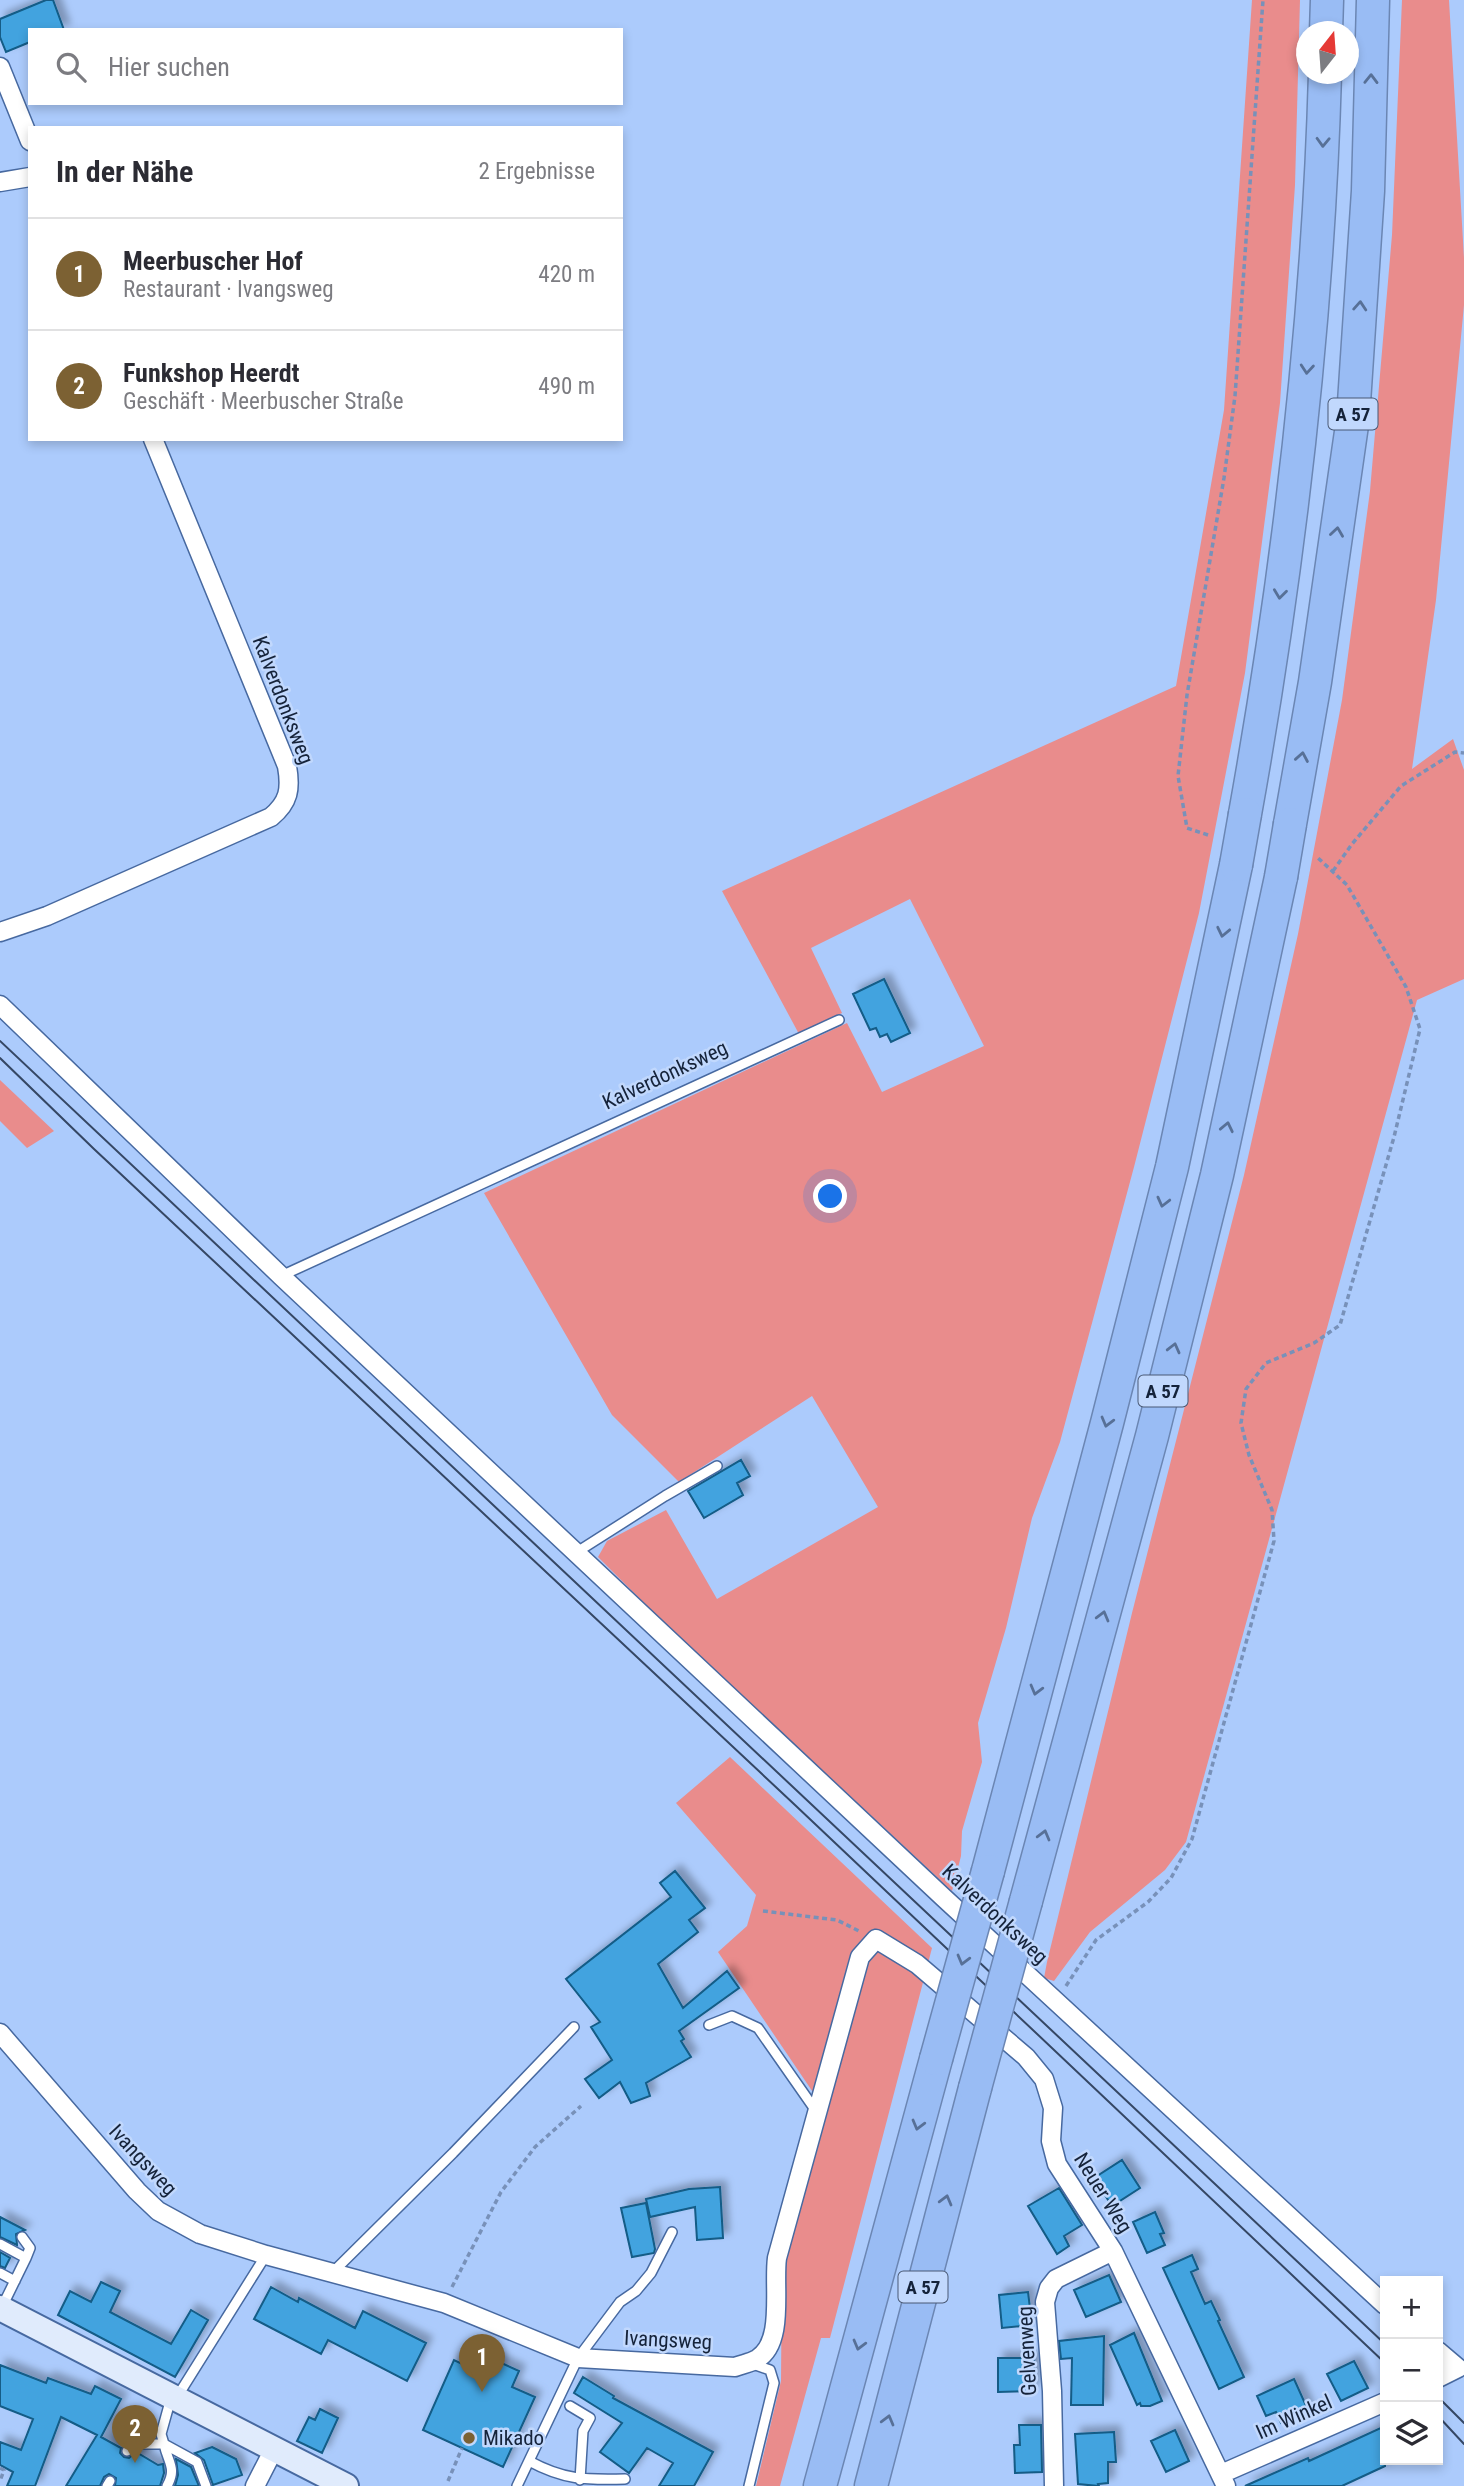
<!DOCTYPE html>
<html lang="de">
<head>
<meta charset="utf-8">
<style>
  :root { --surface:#fff; --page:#f7f7f7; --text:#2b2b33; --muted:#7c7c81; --line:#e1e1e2; --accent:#7c6133 }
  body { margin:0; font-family:"Roboto Condensed",sans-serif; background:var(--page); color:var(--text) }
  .controls { position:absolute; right:21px; bottom:21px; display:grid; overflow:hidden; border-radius:0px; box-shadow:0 4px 10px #0003 }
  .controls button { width:63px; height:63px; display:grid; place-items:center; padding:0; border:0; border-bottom:2px solid var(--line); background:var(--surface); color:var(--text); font:35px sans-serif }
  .compass { position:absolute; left:1296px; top:21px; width:63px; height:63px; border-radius:50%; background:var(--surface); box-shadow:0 4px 10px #0003; rotate:17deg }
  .you { position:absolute; left:831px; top:1197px; width:24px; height:24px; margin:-18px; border:5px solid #fff; border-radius:50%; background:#1a73e8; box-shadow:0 0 0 10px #1a73e833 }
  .badge { display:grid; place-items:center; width:46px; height:46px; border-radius:50%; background:var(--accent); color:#fff; font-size:23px; font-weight:700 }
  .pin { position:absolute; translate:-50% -58px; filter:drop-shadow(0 2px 4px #0008) }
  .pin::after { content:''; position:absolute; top:37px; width:24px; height:21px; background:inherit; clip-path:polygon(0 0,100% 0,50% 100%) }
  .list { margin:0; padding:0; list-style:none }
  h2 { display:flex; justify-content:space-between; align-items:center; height:91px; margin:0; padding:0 28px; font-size:30px }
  h2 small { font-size:23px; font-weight:400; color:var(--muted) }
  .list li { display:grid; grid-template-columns:46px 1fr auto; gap:21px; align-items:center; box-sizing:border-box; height:112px; padding:0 28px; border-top:2px solid var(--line) }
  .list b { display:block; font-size:26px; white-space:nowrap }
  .list p { margin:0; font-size:23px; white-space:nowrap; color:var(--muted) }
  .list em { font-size:23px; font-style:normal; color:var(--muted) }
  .icon { flex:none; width:38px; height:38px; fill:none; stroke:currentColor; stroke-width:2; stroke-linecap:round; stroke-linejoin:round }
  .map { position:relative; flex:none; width:1464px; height:2486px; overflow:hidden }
  .search { position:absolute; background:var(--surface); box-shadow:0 4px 10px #0003; left:28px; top:28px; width:595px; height:77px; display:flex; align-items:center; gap:18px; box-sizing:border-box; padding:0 24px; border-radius:0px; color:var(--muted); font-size:26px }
  .panel { position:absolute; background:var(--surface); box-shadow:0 4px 10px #0003; left:28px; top:126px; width:595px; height:315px; border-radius:0px }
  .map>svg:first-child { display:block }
  .green { fill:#e98c8c }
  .building { fill:#42a3df; stroke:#125c86; stroke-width:2; filter:url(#shadow) }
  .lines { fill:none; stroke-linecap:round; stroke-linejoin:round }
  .service-casing { stroke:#4769a0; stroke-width:12 }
  .minor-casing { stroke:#4769a0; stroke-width:21 }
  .secondary-casing { stroke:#4769a0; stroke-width:28 }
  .motorway-casing { stroke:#6b86b3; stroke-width:35 }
  .path { stroke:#7891b9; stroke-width:3.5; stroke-dasharray:5 3.5; stroke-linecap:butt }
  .service { stroke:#fff; stroke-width:9 }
  .minor { stroke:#fff; stroke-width:18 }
  .secondary { stroke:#e0ebfc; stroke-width:24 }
  .motorway { stroke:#99bcf4; stroke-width:32 }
  .tram { stroke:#354764; stroke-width:2 }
  .motorway-bridge-casing { stroke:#6b86b3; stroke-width:35; stroke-linecap:butt }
  .motorway-bridge { stroke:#99bcf4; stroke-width:32 }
  .oneway { stroke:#577097 }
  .poi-dot { fill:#7c6133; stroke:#c1d8fd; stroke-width:2.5 }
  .labels { text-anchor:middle; stroke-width:5; stroke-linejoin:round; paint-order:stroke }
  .shield { fill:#c1d8fd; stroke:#495974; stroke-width:2 }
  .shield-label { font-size:19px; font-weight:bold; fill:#15233a }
  .street-label { font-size:21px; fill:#15233a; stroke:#c1d8fd }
  .poi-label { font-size:21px; fill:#15233a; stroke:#c1d8fd; text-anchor:start }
</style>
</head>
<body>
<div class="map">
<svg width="1464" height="2486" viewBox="0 0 1464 2486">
  <defs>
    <filter id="shadow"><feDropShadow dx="6" dy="-6" stdDeviation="3.5" flood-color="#0004"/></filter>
  </defs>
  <rect width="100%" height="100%" fill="#accbfc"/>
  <path class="green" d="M 1252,0 L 1300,0 L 1295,185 L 1280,403 L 1245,673 L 1199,913 L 1134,1167 L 1060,1442 L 1032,1518 L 1006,1628 L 978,1723 L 982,1762 L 962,1831 L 961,1856 L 952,1891 L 660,1619 L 598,1557 L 607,1541 L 666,1510 L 717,1599 L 878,1507 L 812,1396 L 679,1482 L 612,1415 L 484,1193 L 847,1023 L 882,1092 L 984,1046 L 910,899 L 811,948 L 842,1013 L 799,1034 L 722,891 L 1176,686 L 1224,410 Z
    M 1402,0 L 1449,0 L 1464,258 L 1464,305 L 1436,600 L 1412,769 L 1453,739 L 1464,770 L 1464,979 L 1417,1000 L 1186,1842 L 1165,1870 L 1090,1932 L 1054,1981 L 1044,1978 L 1047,1962 L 1132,1613 L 1244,1175 L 1298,934 L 1342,700 L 1370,491 L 1392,235 Z
    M 0,1080 L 54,1131 L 27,1148 L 0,1121 Z
    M 730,1757 L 932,1948 L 830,2338 L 821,2338 L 780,2486 L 756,2486 L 781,2381 L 782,2261 L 825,2110 L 718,1952 L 747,1926 L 756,1895 L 676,1803 Z"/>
  <path class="building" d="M 46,0 L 53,0 L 64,30 L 30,30 L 30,42 L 6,52 L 0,37 L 0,19 Z
    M 884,979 L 910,1033 L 891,1042 L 887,1034 L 880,1037 L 876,1028 L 870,1030 L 853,994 Z
    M 741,1460 L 750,1476 L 737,1483 L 743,1495 L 704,1518 L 688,1491 Z
    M 675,1871 L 705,1908 L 689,1920 L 698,1932 L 658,1964 L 683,2008 L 727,1971 L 739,1988 L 679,2031 L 684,2039 L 681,2041 L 691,2057 L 646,2083 L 650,2096 L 631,2103 L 620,2082 L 599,2098 L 585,2079 L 612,2060 L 591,2027 L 600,2022 L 566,1979 L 671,1897 L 660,1883 Z
    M 1122,2160 L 1140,2188 L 1112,2206 L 1094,2178 Z
    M 720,2187 L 723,2238 L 697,2240 L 695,2207 L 650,2217 L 646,2199 L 689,2189 Z
    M 1059,2188 L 1082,2225 L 1064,2236 L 1069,2246 L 1057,2254 L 1028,2206 Z
    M 646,2203 L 655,2249 L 654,2253 L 632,2257 L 621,2208 Z
    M 1155,2212 L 1164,2233 L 1160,2234 L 1165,2245 L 1147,2253 L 1133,2222 Z
    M 0,2217 L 25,2230 L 16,2234 L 17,2245 L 0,2237 Z
    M 0,2252 L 10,2258 L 5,2268 L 0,2266 Z
    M 1192,2255 L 1198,2269 L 1191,2272 L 1205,2304 L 1211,2301 L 1220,2320 L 1218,2321 L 1244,2377 L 1219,2389 L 1163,2268 Z
    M 1109,2275 L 1121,2302 L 1086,2317 L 1074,2290 Z
    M 101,2282 L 120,2291 L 110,2312 L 171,2344 L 191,2310 L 208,2320 L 175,2377 L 58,2315 L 70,2291 L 91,2302 Z
    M 271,2287 L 298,2302 L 299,2298 L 355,2328 L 363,2311 L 426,2343 L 407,2381 L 328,2340 L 321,2354 L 254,2319 Z
    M 1028,2292 L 1032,2325 L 1002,2328 L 999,2295 Z
    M 1134,2333 L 1162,2401 L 1150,2406 L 1141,2406 L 1140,2403 L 1137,2405 L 1110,2345 Z
    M 1104,2336 L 1103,2405 L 1071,2405 L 1072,2358 L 1061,2359 L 1059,2341 Z
    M 486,2356 L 519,2371 L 512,2387 L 535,2397 L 503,2467 L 423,2430 L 454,2360 L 479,2372 Z
    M 998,2358 L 1034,2358 L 1034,2381 L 1032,2381 L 1032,2391 L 998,2392 Z
    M 1354,2361 L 1368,2388 L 1341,2401 L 1327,2374 Z
    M 0,2365 L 46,2383 L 48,2378 L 91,2394 L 95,2386 L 121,2399 L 101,2437 L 121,2448 L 120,2453 L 124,2457 L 129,2458 L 136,2452 L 158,2465 L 163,2464 L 164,2473 L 160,2486 L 115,2486 L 116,2478 L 109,2474 L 104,2477 L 100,2486 L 66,2486 L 97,2435 L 61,2417 L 35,2486 L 7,2486 L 13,2472 L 0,2465 L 0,2442 L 21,2450 L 33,2419 L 0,2406 Z
    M 583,2377 L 614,2396 L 613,2398 L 713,2452 L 694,2486 L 659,2486 L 673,2463 L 647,2448 L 629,2473 L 600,2452 L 622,2423 L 574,2393 Z
    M 1294,2379 L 1308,2410 L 1281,2423 L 1276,2412 L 1266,2416 L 1257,2396 Z
    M 320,2409 L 338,2418 L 322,2453 L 297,2441 L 309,2417 L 315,2420 Z
    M 1019,2425 L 1041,2425 L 1042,2472 L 1015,2473 L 1014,2445 L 1020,2445 Z
    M 1385,2426 L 1385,2466 L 1342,2486 L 1245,2486 L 1308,2458 L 1309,2461 Z
    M 1175,2430 L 1189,2461 L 1166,2472 L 1151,2441 Z
    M 1114,2432 L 1116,2462 L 1108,2462 L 1108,2483 L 1098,2484 L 1099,2486 L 1078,2484 L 1075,2434 Z
    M 212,2447 L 236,2459 L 242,2475 L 213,2485 L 204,2460 L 195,2453 Z
    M 176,2459 L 191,2467 L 199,2486 L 175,2486 L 178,2475 Z"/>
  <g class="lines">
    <defs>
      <path id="service" d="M 281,1276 L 839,1020
        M 577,1552 L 665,1496 L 717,1466
        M 709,2025 L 732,2016 L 758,2028 L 816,2111
        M 22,2237 L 30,2248 L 26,2258
        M 0,2244 L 26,2258 L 2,2307
        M 0,2273 L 15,2281
        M 332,2273 L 453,2153 L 574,2027
        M 177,2397 L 266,2255
        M 171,2398 L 161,2434 L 164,2444 L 197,2462 L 206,2486
        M 570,2406 L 590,2418 L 583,2431 L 580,2480
        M 127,2451 L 135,2444 L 164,2444 C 168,2463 177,2468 167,2486
        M 529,2461 C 564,2480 585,2480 625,2479
        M 107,2486 L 110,2481
        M 517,2486 L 578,2358 L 620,2302 L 636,2291 L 651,2273 L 672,2232
        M 749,2486 L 774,2383 L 770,2370 L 750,2363"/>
      <path id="minor" d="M 0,67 L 30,141
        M 0,182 L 30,177
        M 0,932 L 47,916 L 271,817 C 289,802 291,789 287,766 L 153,439
        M 0,1005 L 281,1276 L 944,1898 L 1385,2305
        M 0,2033 L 137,2191 L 158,2211 L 200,2234 L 266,2255 L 444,2303 L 578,2358 L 735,2367 C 742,2364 751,2363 757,2359 C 785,2343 773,2286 777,2258 L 860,1957 L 876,1939 L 917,1964 L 1026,2057 L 1044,2079 L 1053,2108 L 1051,2141 L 1057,2164 L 1113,2251 L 1226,2486
        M 1438,2351 L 1458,2368 L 1438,2378
        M 1221,2474 L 1385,2402
        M 255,2486 L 274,2449
        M 1054,2486 L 1052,2391 L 1045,2302 L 1049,2288 L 1056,2279 L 1113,2251"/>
      <path id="secondary" d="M 0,2308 L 346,2486"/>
      <path id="motorway" d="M 1326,32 L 1327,0
        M 1245,814 C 1289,569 1318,322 1325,74
        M 1290,824 L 1315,682 L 1353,418 L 1368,191 L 1373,0
        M 988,1871 L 1107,1423 L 1172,1167 L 1236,865
        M 1026,1901 L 1152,1436 L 1217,1175 L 1281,877
        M 820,2486 L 936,2059
        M 871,2486 L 975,2088"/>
    </defs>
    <use href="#service" class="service-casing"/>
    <use href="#minor" class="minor-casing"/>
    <use href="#secondary" class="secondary-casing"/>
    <use href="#motorway" class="motorway-casing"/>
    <path class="path" d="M 1208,835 L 1187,828 L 1178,776 L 1187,695 L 1224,478 L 1235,396 L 1263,0
      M 1333,871 L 1352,844 L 1401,786 L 1455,752 L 1464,753
      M 763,1911 L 837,1920 L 861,1932
      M 1066,1986 L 1096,1940 L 1148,1902 L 1171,1878 L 1192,1839 L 1274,1541 L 1272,1510 L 1249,1455 L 1241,1423 L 1246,1389 L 1266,1363 L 1314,1343 L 1340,1325 L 1394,1137 L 1420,1029 L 1406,987 L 1347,885 L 1317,857
      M 452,2287 L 501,2192 L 535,2147 L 581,2106
      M 0,2468 L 4,2470 L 0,2481
      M 448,2481 L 462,2448"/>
    <use href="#service" class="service"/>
    <use href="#minor" class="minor"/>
    <use href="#secondary" class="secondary"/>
    <use href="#motorway" class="motorway"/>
    <path class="tram" d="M 0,1041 L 1385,2344
      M 0,1058 L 94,1149 L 795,1805 L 1385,2363
      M 1438,2397 L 1464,2423
      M 1438,2416 L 1464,2444"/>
    <defs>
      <path id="motorway-bridge" d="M 1236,865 L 1245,814
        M 1281,877 L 1290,824
        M 936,2059 L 988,1871
        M 975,2088 L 1026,1901"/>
    </defs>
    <use href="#motorway-bridge" class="motorway-bridge-casing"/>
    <use href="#motorway-bridge" class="motorway-bridge"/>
  </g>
  <defs><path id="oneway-chevron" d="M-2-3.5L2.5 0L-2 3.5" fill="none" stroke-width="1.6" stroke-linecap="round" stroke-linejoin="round" transform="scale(1.75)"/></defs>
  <g class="oneway">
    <use href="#oneway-chevron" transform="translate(1371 79) rotate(-89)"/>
    <use href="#oneway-chevron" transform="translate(1323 142) rotate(92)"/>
    <use href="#oneway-chevron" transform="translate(1360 306) rotate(-86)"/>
    <use href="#oneway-chevron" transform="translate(1307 369) rotate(95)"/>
    <use href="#oneway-chevron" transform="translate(1337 532) rotate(-82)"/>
    <use href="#oneway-chevron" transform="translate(1280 594) rotate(97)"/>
    <use href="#oneway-chevron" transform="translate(1302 757) rotate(-80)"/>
    <use href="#oneway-chevron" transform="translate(1223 932) rotate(102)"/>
    <use href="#oneway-chevron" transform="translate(1227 1127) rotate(-78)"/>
    <use href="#oneway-chevron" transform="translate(1163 1202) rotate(104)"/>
    <use href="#oneway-chevron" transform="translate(1174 1348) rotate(-76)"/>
    <use href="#oneway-chevron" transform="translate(1107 1422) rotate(105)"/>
    <use href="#oneway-chevron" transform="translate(1103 1616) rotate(-75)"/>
    <use href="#oneway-chevron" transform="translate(1036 1690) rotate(105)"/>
    <use href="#oneway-chevron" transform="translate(1044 1835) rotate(-75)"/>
    <use href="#oneway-chevron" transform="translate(963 1960) rotate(105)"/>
    <use href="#oneway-chevron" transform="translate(918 2125) rotate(105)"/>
    <use href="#oneway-chevron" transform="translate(946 2200) rotate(-75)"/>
    <use href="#oneway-chevron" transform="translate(859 2345) rotate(105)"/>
    <use href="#oneway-chevron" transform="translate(888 2420) rotate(-75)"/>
  </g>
  <circle class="poi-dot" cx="469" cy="2438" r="7"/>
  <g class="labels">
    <g class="shield">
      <rect x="1328.5" y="398.5" width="49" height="31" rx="5"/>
      <rect x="1138.5" y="1375.5" width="49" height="31" rx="5"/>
      <rect x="898.5" y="2271.5" width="49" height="31" rx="5"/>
    </g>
    <g class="shield-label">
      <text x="1353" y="421">A 57</text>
      <text x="1163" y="1398">A 57</text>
      <text x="923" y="2294">A 57</text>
    </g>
    <g class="street-label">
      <text transform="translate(283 700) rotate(69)" y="7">Kalverdonksweg</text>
      <text transform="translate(665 1075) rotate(-25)" y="7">Kalverdonksweg</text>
      <text transform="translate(995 1914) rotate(43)" y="7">Kalverdonksweg</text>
      <text transform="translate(143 2160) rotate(47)" y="7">Ivangsweg</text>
      <text transform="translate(1103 2193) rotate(58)" y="7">Neuer Weg</text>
      <text transform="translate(668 2340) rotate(3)" y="7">Ivangsweg</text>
      <text transform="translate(1027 2351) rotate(-93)" y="7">Gelvenweg</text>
      <text transform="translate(1294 2417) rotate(-24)" y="7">Im Winkel</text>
    </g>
    <g class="poi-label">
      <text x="483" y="2445">Mikado</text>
    </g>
  </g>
</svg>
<div class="controls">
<button>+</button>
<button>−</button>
<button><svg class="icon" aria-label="layers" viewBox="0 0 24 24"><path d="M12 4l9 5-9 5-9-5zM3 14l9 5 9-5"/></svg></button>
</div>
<svg class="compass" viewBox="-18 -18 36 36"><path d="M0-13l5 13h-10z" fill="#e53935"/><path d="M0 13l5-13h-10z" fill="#7c7c81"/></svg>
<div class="you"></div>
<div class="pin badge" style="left:482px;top:2392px">1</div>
<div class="pin badge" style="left:135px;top:2463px">2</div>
<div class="search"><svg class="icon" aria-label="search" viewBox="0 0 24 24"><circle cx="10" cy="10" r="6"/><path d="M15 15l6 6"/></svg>Hier suchen</div>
<section class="panel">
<h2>In der Nähe<small>2 Ergebnisse</small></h2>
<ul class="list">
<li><span class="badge">1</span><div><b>Meerbuscher Hof</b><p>Restaurant · Ivangsweg</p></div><em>420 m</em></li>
<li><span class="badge">2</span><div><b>Funkshop Heerdt</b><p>Geschäft · Meerbuscher Straße</p></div><em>490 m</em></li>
</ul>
</section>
</div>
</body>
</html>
